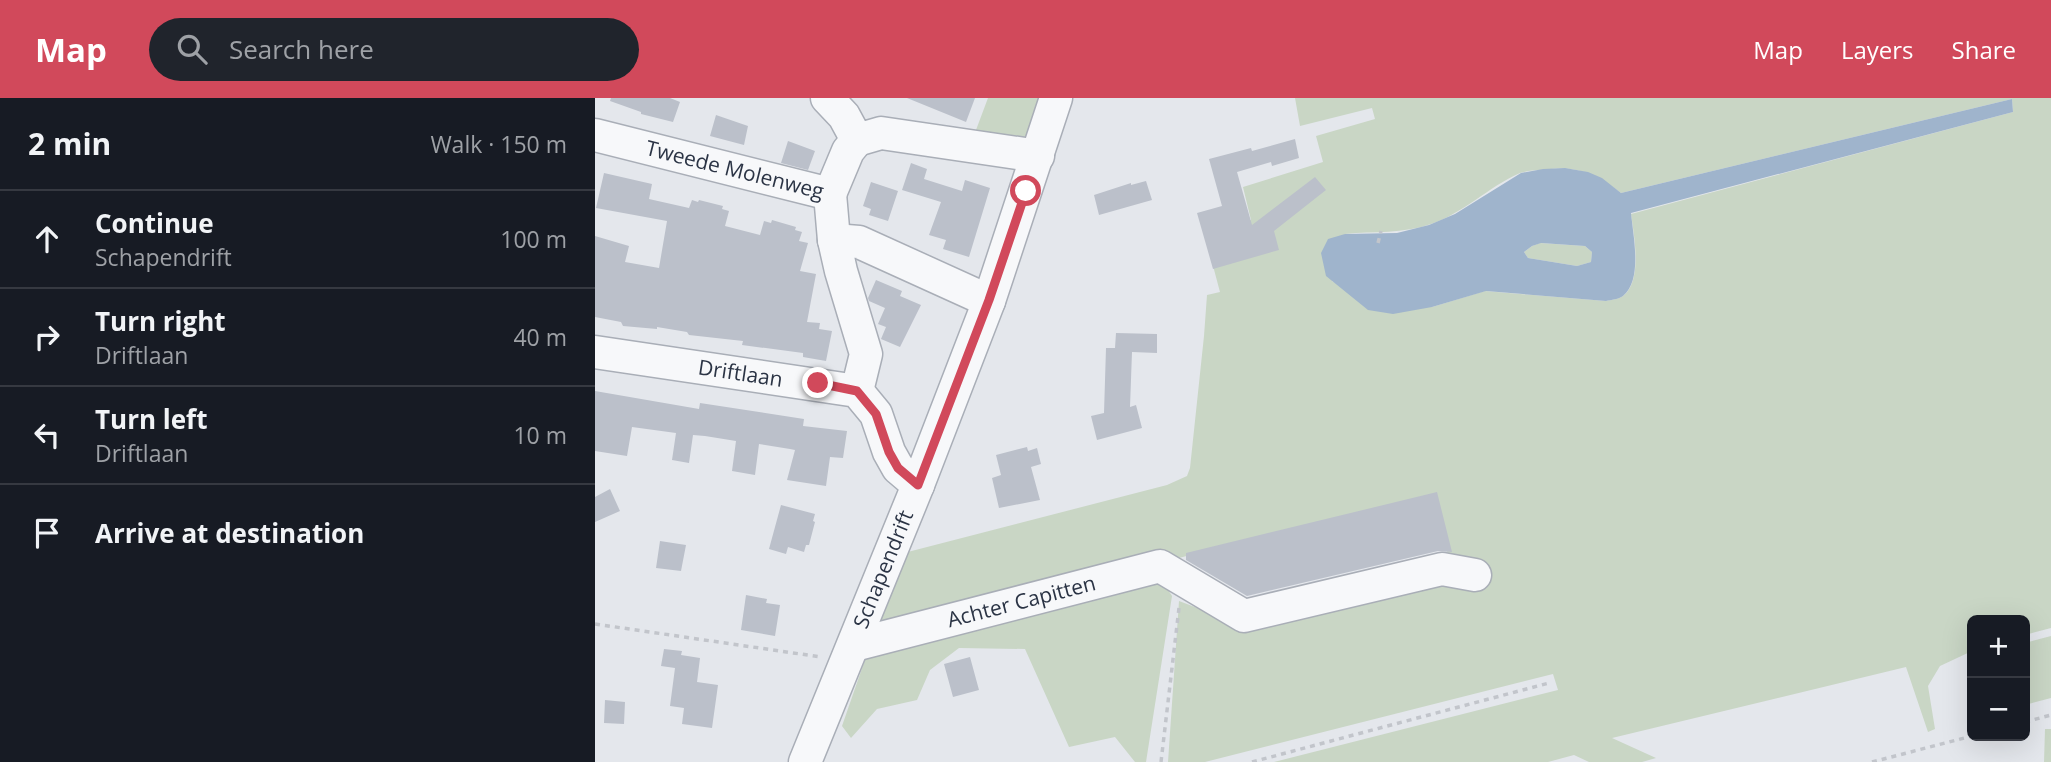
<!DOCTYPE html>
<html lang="en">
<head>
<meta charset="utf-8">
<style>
  :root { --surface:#171b24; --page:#20242c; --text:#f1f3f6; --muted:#9ea1a6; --line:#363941; --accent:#d1495b }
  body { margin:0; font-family:"Open Sans",sans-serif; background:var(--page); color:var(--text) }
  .controls { position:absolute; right:21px; bottom:21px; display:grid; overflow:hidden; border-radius:10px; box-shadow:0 7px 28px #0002 }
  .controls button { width:63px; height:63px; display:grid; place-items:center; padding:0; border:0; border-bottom:2px solid var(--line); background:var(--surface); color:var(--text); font:35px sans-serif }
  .stop { position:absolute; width:21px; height:21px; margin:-16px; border:5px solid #d1495b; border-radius:50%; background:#fff }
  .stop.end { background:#d1495b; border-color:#fff; box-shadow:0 2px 7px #0008 }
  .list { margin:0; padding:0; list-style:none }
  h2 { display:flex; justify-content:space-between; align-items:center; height:91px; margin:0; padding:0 28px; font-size:30px }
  h2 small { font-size:23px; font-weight:400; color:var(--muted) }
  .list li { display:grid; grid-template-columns:46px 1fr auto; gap:21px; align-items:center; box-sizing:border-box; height:98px; padding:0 28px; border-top:2px solid var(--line) }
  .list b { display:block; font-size:26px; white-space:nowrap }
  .list p { margin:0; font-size:23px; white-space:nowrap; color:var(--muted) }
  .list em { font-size:23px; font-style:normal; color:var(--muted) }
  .icon { flex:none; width:38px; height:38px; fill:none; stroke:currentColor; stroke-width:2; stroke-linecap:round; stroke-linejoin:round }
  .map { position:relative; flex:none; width:1456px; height:664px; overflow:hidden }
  header { display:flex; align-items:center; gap:42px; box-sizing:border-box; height:98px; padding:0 35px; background:var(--accent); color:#fff }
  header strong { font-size:33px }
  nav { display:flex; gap:38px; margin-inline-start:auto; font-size:24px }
  .search { width:490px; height:63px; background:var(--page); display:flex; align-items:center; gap:18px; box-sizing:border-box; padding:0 24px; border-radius:38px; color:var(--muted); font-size:26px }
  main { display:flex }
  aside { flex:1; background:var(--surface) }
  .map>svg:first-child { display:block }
  .green { fill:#c9d6c5; fill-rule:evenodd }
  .water { fill:#9fb4cc; fill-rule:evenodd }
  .building { fill:#bbc0ca }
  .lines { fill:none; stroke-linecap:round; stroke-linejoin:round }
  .minor-casing { stroke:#a9aeb7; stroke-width:35 }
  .path { stroke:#c2c5cb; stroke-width:3.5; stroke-dasharray:5 5; stroke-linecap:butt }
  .minor { stroke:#f7f8fa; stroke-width:32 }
  .route { stroke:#d1495b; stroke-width:9 }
  .labels { text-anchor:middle; stroke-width:6; stroke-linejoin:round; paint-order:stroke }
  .street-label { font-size:21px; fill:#2b3445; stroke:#f4f6f9 }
</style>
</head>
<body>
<header>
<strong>Map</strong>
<div class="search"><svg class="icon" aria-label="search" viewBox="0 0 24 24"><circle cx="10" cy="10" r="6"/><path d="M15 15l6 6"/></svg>Search here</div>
<nav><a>Map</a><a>Layers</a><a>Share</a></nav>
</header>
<main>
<aside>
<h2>2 min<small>Walk · 150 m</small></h2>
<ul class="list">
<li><svg class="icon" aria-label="ahead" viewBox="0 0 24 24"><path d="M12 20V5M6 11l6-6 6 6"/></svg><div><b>Continue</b><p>Schapendrift</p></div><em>100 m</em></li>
<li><svg class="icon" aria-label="right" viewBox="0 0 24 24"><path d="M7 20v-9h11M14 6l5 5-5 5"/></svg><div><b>Turn right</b><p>Driftlaan</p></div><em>40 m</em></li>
<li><svg class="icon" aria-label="left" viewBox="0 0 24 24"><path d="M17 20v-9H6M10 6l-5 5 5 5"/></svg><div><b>Turn left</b><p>Driftlaan</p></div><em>10 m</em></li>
<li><svg class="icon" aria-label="arrive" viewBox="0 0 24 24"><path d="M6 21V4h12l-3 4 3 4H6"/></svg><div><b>Arrive at destination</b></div></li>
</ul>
</aside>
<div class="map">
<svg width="1456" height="664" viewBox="0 0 1456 664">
  <rect width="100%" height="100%" fill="#e4e7ec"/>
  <path class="green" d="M 393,0 L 451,0 L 440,41 L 378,40 Z
    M 700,0 L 1456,0 L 1456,530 L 1430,537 L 1430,522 L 1377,522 L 1377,553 L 1345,568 L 1333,588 L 1340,631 L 1333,634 L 1311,569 L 1017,640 L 1061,660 L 1047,664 L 994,664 L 979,657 L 953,664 L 679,664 L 963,592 L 958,576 L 610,664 L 573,664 L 584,503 L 634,522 L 858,468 L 828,399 L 323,525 L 282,528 L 305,456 L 572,387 L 592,378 L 595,370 L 609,238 L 612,197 L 625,194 L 609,134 L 656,122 L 648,89 L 728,64 L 721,38 L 780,21 L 777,10 L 705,28 ZM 1417,1 L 1418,14 L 1036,116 C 1039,137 1048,183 1028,198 C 1024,201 1016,202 1011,203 L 890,193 L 837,209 L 747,189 L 737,183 L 750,136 C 779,133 808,136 836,126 C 869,115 893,89 925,75 C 931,73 939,72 946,72 C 980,67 999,74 1026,95 Z
    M 945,145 L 990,148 L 997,154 L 996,164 L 982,168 L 933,160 L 929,154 L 937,148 Z
    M 562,475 L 577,498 L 551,664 L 540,664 L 520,639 L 474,649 L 430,551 L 364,550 L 335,572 L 322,602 L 282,611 L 256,640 L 247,628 L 273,553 Z
    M 1456,538 L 1456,600 L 1430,607 L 1430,545 Z
    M 1450,631 L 1456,631 L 1456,664 L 1449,664 Z"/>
  <path class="water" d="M 1417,1 L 1418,14 L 1036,115 C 1038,137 1048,182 1028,198 C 1024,201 1016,202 1011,203 L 891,193 L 837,209 L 798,216 L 773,212 L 731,178 L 726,155 L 733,141 L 750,136 L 802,135 L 834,127 L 860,116 L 926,75 L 948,71 L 970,70 L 993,74 L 1007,80 L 1026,95 ZM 946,145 L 990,148 L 997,154 L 996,164 L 982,168 L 933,160 L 929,154 L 937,148 Z"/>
  <path class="building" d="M 16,0 L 75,0 L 85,4 L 78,24 L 46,16 L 46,14 L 15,3 Z
    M 312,0 L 380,0 L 371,24 Z
    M 121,17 L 153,28 L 149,47 L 115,38 Z
    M 700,41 L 704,60 L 677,68 L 676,64 L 642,74 L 657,127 L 720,79 L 731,92 L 679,133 L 684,152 L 618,171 L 602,115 L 627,108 L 614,61 L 656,50 L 657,53 Z
    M 193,43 L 220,53 L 213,72 L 186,65 Z
    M 316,65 L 332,71 L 329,81 L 367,93 L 370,82 L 395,90 L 374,159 L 348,151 L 351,142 L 334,137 L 346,104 L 307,92 Z
    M 9,75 L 57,86 L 54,101 L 94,110 L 97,102 L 103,104 L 104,102 L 128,108 L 127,111 L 134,113 L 130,128 L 165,137 L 169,123 L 176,125 L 177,122 L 201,129 L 200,132 L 207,134 L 204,143 L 213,145 L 205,173 L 221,176 L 212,224 L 225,225 L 224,231 L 237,233 L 231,263 L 208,259 L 208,255 L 147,247 L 148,243 L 94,237 L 92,234 L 62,229 L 62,231 L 28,228 L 26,224 L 0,219 L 0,138 L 34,148 L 30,164 L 64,170 L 72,123 L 1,110 Z
    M 551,83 L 557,102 L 504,117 L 499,97 L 536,85 L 536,87 Z
    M 276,84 L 303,93 L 293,123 L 274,117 L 276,111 L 268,108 Z
    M 281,182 L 307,193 L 305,198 L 326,207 L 305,249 L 286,241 L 291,229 L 283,226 L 290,210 L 274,203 L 273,200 Z
    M 521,235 L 562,236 L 562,255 L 537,254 L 535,309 L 541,307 L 547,330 L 502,342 L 496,318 L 509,315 L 511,250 L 520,250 Z
    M 0,293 L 104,311 L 105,305 L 209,321 L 208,328 L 252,333 L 248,360 L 235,359 L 231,388 L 192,382 L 200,352 L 195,351 L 164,346 L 160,377 L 137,373 L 141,343 L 110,338 L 98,337 L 94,365 L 77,362 L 81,335 L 37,329 L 32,358 L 0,353 Z
    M 432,349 L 433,353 L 442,350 L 446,366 L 436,369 L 445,402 L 404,410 L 397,380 L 406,377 L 401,357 Z
    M 15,391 L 25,413 L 0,424 L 0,399 Z
    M 842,394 L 857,454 L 843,453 L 652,498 L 591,462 L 591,455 Z
    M 186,407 L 220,416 L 218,423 L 220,424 L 214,447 L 211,447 L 209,454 L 193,449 L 191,456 L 174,451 Z
    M 65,443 L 91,447 L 86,473 L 61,470 Z
    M 151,497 L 172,501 L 171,505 L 185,507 L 180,538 L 146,532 Z
    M 69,551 L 87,553 L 86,557 L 105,560 L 102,584 L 123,587 L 117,630 L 87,626 L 89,610 L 75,608 L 80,570 L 66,568 Z
    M 375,559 L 384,592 L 358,599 L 349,566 Z
    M 10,602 L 30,604 L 29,626 L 9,625 Z"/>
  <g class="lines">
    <defs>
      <g id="minor">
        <path d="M 232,0 L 249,18 L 262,42 L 286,35 L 443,58"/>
        <path id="s1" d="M 0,37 L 235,96 L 239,142 L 246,173 L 271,256 L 262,293"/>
        <path d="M 235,96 L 253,53 L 262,42"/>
        <path d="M 239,142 L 264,144 L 394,203"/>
        <path id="s2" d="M 0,254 L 262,293 L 281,316 L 294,354 L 303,370 L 323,387"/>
        <path id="s3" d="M 259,547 L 565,468 L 649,518 L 847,471 L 880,477"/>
        <path id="s4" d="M 210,664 L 323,387 L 394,203 L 461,0"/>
      </g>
    </defs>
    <use href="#minor" class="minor-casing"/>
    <path class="path" d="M 783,145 L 786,133
      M 0,526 L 226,559
      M 1430,624 L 1456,617
      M 566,664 L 584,510
      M 657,664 L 954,585
      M 1277,664 L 1377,638"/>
    <use href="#minor" class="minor"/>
  </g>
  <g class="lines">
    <path class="route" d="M 223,285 L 262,293 L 281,316 L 294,354 L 303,370 L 323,387 L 394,202 L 431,93"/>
  </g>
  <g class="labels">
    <g class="street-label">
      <text dy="7" stroke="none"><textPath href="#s1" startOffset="144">Tweede Molenweg</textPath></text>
      <text dy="7" stroke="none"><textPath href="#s2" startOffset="147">Driftlaan</textPath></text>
      <text dy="7" stroke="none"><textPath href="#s4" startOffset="208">Schapendrift</textPath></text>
      <text dy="7" stroke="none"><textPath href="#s3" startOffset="173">Achter Capitten</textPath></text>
    </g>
  </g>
</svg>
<div class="controls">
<button>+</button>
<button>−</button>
</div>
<div class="stop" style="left:431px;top:93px"></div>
<div class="stop end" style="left:223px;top:285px"></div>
</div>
</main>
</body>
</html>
